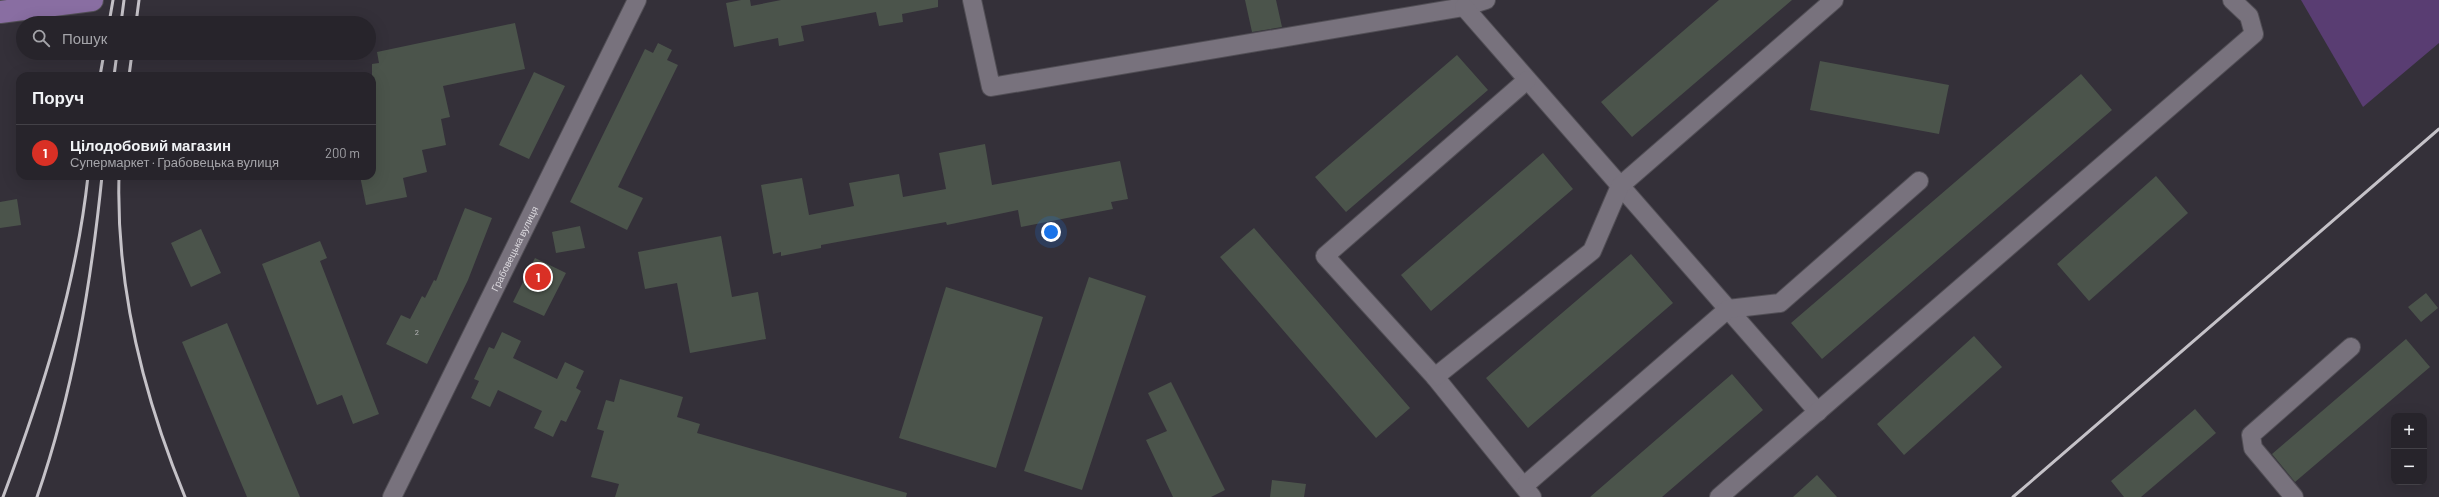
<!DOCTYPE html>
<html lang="uk">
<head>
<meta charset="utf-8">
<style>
  :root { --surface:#27242b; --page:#333037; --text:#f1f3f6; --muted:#a4a4a9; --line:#434147; --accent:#d93025 }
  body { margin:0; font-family:Barlow,sans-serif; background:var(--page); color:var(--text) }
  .controls { position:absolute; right:12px; bottom:12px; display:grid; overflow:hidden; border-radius:8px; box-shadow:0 4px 16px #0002 }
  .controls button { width:36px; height:36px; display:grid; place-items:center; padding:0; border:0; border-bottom:1px solid var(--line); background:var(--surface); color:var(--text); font:20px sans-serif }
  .you { position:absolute; left:1051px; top:232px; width:14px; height:14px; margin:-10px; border:3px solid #fff; border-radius:50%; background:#1a73e8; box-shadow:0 0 0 6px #1a73e833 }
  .badge { display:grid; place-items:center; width:26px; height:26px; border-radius:50%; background:var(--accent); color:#fff; font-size:13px; font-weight:700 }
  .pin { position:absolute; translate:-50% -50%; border:2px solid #fff; box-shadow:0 1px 4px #0006 }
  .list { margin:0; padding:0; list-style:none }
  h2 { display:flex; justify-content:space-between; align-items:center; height:52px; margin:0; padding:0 16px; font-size:17px }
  h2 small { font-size:13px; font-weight:400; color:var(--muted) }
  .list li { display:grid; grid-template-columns:26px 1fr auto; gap:12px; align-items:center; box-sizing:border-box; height:56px; padding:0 16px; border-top:1px solid var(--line) }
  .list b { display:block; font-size:15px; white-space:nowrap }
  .list p { margin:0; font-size:13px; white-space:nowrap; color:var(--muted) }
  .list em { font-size:13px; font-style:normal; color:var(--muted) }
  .icon { flex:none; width:22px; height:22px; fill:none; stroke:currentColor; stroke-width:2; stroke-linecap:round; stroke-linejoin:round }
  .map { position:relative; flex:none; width:2439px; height:497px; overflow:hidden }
  .search { position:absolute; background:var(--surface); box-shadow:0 4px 16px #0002; left:16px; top:16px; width:360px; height:44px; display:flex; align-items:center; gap:10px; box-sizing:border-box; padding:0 14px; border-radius:22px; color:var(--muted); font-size:15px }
  .panel { position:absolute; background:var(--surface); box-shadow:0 4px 16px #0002; left:16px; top:72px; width:360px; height:108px; border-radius:12px }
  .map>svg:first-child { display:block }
  .green { fill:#593d72 }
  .building { fill:#4b544b }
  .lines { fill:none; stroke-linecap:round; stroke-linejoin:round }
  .minor-casing { stroke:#514e55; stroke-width:20 }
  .major-casing { stroke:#514e55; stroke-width:24 }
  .minor { stroke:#78727d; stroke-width:18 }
  .major { stroke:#896ea2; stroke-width:22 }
  .rail { stroke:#c5c2c8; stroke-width:3 }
  .labels { text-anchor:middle; stroke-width:4; stroke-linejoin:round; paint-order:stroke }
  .number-label { font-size:8px; fill:#b7b7b9 }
  .street-label { font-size:10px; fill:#dbd8de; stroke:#1b191d }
</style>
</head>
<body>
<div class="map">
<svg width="2439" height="497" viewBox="0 0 2439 497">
  <rect width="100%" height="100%" fill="#343039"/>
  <path class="green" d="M 2301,0 L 2439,0 L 2439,43 L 2363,107 Z"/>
  <path class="building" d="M 741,0 L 750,0 L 751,6 L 781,0 L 938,0 L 938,7 L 902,14 L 903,22 L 879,26 L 876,12 L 801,26 L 804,41 L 779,46 L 778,38 L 734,47 L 726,3 Z
    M 1245,0 L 1276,0 L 1282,27 L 1252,32 Z
    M 1719,0 L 1792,0 L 1632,137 L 1601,102 Z
    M 515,23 L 525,69 L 443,86 L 450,117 L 441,119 L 446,145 L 422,150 L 427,172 L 403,178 L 407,197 L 366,205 L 360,176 L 372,176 L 372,64 L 379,63 L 377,52 Z
    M 658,43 L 672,50 L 667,60 L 678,65 L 618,187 L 643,198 L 627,230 L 570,202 L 645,49 L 653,53 Z
    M 1457,55 L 1488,90 L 1346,212 L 1315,177 Z
    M 1820,61 L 1949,85 L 1939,134 L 1810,110 Z
    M 534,72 L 565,86 L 529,159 L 499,145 Z
    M 2081,74 L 2112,110 L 1822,359 L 1791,323 Z
    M 985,144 L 992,185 L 1120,161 L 1128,199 L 1111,202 L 1113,209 L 1021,227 L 1018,210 L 947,225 L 946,222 L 821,245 L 821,248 L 781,256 L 781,252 L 773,254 L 761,185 L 802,178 L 809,215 L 854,206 L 849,183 L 899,174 L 903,197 L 946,189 L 939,153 Z
    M 1543,153 L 1573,189 L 1431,311 L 1401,275 Z
    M 2156,176 L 2188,213 L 2089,301 L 2057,264 Z
    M 17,199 L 21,225 L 0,228 L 0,202 Z
    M 465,208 L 492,218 L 468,280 L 427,364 L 386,344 L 401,315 L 410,319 L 422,296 L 425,298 L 434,280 L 436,281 Z
    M 580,226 L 585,248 L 556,253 L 552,232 Z
    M 1254,228 L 1410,408 L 1376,438 L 1220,257 Z
    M 201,229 L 221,273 L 191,287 L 171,243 Z
    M 721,236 L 732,297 L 758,292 L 766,339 L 690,353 L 677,283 L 645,289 L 638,252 Z
    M 320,241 L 327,258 L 320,261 L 379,414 L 353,424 L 342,395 L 317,405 L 262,264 Z
    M 1631,254 L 1673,303 L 1528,428 L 1486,378 Z
    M 535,258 L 566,273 L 544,316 L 513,302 Z
    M 1089,277 L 1146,296 L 1082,490 L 1024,471 Z
    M 946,287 L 1043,317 L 996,468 L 899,438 Z
    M 2426,293 L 2438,308 L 2421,322 L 2408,307 Z
    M 227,323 L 300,497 L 247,497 L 182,342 Z
    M 502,332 L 521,341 L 513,358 L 557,379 L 565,362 L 584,371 L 576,388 L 581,391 L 566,422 L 561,420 L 553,437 L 534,428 L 542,411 L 498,390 L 490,407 L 471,398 L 479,381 L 474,379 L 489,347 L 494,349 Z
    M 1974,336 L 2002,367 L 1904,455 L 1877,424 Z
    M 2406,339 L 2430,367 L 2295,482 L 2272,454 Z
    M 1732,374 L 1763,410 L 1662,497 L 1590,497 Z
    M 620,379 L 683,397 L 677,417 L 700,424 L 697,433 L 907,493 L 906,497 L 615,497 L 619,484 L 591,477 L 604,431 L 597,429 L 606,400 L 614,402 Z
    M 1171,382 L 1225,490 L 1211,497 L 1173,497 L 1146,440 L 1167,431 L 1148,393 Z
    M 2195,409 L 2216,433 L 2141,497 L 2124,497 L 2111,481 Z
    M 1817,475 L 1837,497 L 1793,497 Z
    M 1272,480 L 1306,484 L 1304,497 L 1270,497 Z"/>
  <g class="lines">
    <defs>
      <g id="minor">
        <path d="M 972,0 L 991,87 L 1464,7 L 1486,0"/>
        <path d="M 1464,7 L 1818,412"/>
        <path d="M 1527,80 L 1325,256 L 1435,377 L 1532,497"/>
        <path d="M 1435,377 L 1592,251 L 1620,186 L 1834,0"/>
        <path d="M 1524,486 L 1728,309 L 1780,303 L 1919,181"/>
        <path id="s1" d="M 392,497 L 637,0"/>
        <path d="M 1719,497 L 2254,34 L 2249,16 L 2232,0"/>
        <path d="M 2294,497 L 2253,448 L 2251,435 L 2351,347"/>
      </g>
      <path id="major" d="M 0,12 L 92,0"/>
    </defs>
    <use href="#minor" class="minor-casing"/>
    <use href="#major" class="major-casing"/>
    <use href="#minor" class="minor"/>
    <use href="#major" class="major"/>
    <path class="rail" d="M 109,23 L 113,0
      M 121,23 L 124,0
      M 136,23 L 139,0
      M 100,76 L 104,53
      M 114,76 L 117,53
      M 129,76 L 132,53
      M 119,176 C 116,287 143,395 185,497
      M 3,497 C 42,393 76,287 88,176
      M 37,497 C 73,393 91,284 102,176
      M 2013,497 L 2439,129"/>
  </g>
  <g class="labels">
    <g class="number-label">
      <text x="417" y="335">2</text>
    </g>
    <g class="street-label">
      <text dy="4" stroke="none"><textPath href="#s1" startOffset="277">Грабовецька вулиця</textPath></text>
    </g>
  </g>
</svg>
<div class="controls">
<button>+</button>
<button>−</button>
</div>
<div class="you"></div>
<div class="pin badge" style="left:538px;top:277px">1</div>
<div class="search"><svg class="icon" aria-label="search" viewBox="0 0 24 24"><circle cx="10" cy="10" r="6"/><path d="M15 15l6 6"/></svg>Пошук</div>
<section class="panel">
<h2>Поруч<small></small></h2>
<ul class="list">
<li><span class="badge">1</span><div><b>Цілодобовий магазин</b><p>Супермаркет · Грабовецька вулиця</p></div><em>200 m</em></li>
</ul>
</section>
</div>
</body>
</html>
